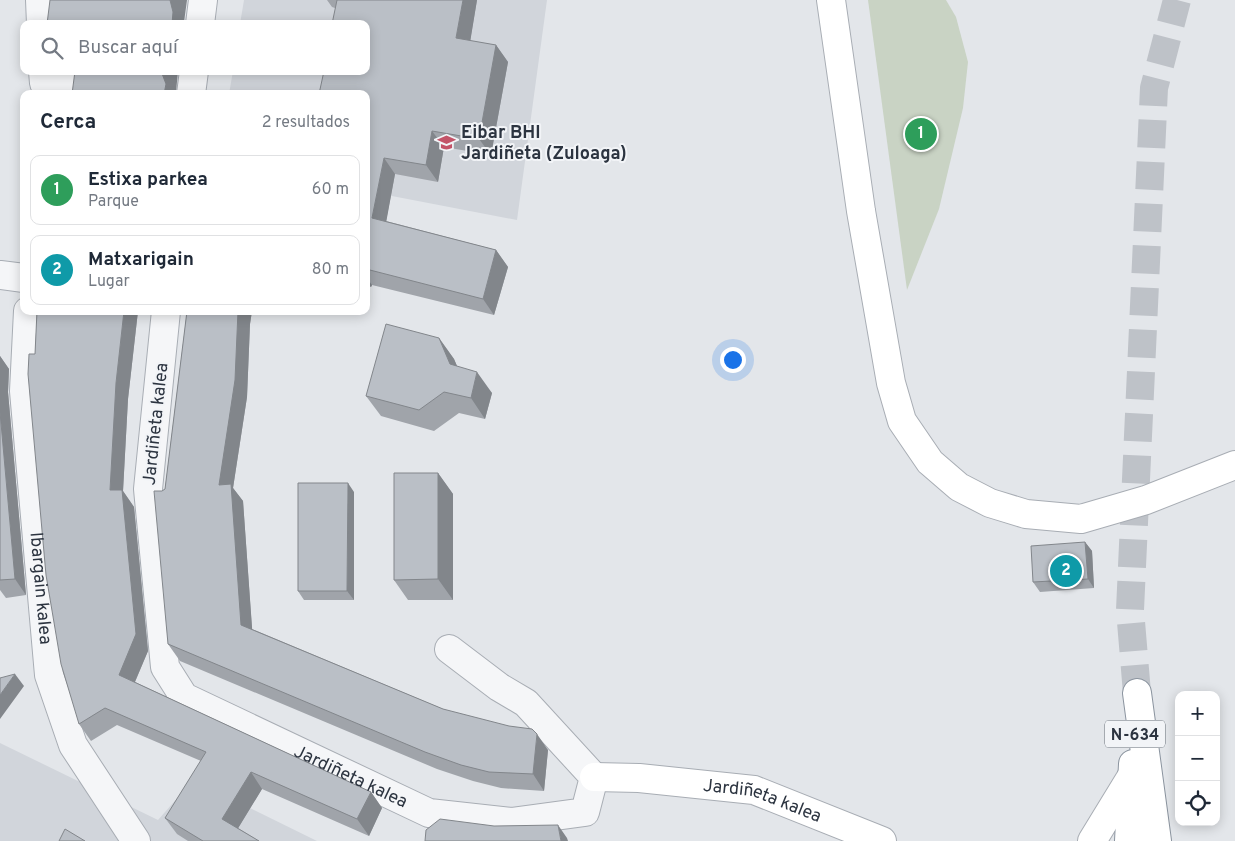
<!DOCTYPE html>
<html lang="es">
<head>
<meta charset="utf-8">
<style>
  :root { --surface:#fff; --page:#f2f2f3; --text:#1f2937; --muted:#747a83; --line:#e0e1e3; --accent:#c35368 }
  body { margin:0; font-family:Overpass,sans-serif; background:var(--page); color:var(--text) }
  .controls { position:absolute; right:15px; bottom:15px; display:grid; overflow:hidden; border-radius:10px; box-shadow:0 2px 12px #0003 }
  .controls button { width:45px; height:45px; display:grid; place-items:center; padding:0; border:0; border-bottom:1px solid var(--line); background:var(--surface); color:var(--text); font:25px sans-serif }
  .you { position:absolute; left:732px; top:359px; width:18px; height:18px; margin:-12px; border:4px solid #fff; border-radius:50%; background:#1a73e8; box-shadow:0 0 0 8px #1a73e833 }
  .badge { display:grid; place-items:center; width:32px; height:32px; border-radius:50%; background:var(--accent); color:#fff; font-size:16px; font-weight:700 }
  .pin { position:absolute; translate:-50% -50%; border:2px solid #fff; box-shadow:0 1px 5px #0006 }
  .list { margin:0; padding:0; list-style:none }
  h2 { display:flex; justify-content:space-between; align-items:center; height:65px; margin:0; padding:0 20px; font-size:21px }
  h2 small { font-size:16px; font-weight:400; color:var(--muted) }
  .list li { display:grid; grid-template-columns:32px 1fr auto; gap:15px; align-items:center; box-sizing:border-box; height:70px; margin:0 10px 10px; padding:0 10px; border:1px solid var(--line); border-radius:10px }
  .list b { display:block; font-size:19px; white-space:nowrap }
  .list p { margin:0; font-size:16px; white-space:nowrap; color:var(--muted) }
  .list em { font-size:16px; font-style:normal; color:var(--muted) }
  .icon { flex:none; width:28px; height:28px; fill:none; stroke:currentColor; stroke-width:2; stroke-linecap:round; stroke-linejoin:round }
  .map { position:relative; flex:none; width:1235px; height:841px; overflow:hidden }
  .search { position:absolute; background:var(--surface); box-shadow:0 2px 12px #0003; left:20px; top:20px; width:350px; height:55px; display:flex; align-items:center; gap:12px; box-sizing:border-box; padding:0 18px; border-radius:10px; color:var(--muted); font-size:19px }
  .panel { position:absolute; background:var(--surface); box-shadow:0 2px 12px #0003; left:20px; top:90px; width:350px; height:225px; border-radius:10px }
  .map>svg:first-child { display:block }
  .built { fill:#d1d5db }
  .green { fill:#c9d3c4 }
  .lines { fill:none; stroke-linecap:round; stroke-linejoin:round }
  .highway-tunnel { stroke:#bec2c8; stroke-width:28; stroke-dasharray:28 14; stroke-linecap:butt }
  .street-casing { stroke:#a8adb4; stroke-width:30 }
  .secondary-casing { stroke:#a8adb4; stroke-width:30 }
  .highway-casing { stroke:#8b949f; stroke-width:30 }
  .street { stroke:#f5f6f8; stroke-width:28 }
  .secondary { stroke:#fff; stroke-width:28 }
  .highway { stroke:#fff; stroke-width:28 }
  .wall { fill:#a0a4aa }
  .shaded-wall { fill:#82868b }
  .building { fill:#babfc6; stroke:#82868b }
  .labels { text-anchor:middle; stroke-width:4; stroke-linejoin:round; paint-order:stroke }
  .shield { fill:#f2f4f7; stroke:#676e77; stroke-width:1 }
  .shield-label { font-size:16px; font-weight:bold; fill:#2c3440 }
  .poi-label { font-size:18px; font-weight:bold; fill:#2c3440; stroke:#f2f4f7; text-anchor:start }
  .street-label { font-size:18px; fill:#2c3440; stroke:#f2f4f7 }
</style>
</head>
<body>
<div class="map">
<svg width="1235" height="841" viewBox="0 0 1235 841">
  <rect width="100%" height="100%" fill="#e3e6ea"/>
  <path class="built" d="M 244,0 L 547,0 L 517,220 L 366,191 L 366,94 L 229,94 L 233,71 L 366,71 L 366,24 L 240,24 Z
    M 0,743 L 158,820 L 193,780 L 317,841 L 0,841 Z"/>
  <path class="green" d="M 868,0 L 946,0 L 956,17 L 968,62 L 963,108 L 939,209 L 907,290 Z"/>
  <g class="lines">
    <path class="highway-tunnel" d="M 1137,693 L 1130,610 L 1154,88 L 1177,0"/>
    <defs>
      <g id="street">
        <path d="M 40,0 L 41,24"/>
        <path d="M 200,24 L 203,0"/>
        <path d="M 43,71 L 44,83 L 68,87 L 68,94"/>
        <path d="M 191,94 L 194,71"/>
        <path d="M 0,275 L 24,278"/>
        <path id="s1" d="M 28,311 L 24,391 L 49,675 L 73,745 L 136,841"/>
        <path id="s2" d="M 166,311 L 148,489 L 165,667 L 184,697 L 429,813 L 511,822 L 585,812 L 594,777 L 526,703 L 499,687 L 449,649"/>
      </g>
      <g id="secondary">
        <path d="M 831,0 L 861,211 L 891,383 L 902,421 L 930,462 L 959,487 L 990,503 L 1026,514 L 1081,519 L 1146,500 L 1235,465"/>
        <path id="s3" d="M 594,777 L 639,778 L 754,790 L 882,841"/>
        <path d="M 1092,841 L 1133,774"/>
      </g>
      <path id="highway" d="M 1137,693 L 1157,841
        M 1129,841 L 1133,764"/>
    </defs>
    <use href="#street" class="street-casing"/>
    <use href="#secondary" class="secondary-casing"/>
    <use href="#highway" class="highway-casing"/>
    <use href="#street" class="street"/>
    <use href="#secondary" class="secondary"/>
    <use href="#highway" class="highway"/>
  </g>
  <path class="wall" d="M 327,0 L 477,0 L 470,41 L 496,45 L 508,62 L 491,155 L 444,147 L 438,182 L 395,174 L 386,221 L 496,250 L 508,267 L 494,315 L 372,285 L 371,287 L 366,286 L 366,94 L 335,8 L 332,7 Z
    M 37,311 L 138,311 L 128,399 L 123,491 L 134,507 L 148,651 L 135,682 L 371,792 L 382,808 L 369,836 L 262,789 L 238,828 L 259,841 L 188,841 L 177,834 L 165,818 L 201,761 L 117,725 L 91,741 L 79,724 L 35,354 Z
    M 187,311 L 252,311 L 250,324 L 247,397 L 233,488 L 243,501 L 252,629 L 443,709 L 548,750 L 544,791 L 501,788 L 473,781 L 437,769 L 180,661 L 168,644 L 162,491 L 165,489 Z
    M 439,338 L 454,359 L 457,366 L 492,393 L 485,419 L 459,413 L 434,431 L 381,416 L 366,396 Z
    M 0,356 L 9,369 L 8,392 L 26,595 L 6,598 L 0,590 Z
    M 438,473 L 453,494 L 453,600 L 408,600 L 394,580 Z
    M 354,492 L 354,600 L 304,600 L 298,591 Z
    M 1085,542 L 1092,551 L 1094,588 L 1040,592 L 1033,582 Z"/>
  <path class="shaded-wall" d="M 170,0 L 187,0 L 184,22 L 185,24 L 172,24 Z
    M 463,0 L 477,0 L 468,55 L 456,38 Z
    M 496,45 L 508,62 L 491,155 L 479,139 Z
    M 161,71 L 178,71 L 176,92 L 176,94 L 164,94 Z
    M 432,131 L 444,147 L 438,182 L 426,165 Z
    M 384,158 L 395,174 L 384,234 L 372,218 Z
    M 496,250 L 508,267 L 494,315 L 483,299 Z
    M 366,277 L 372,285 L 371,287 L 366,280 Z
    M 124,311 L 138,311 L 128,399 L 123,491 L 134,507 L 148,651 L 131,691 L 119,675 L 110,490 L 116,383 Z
    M 238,311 L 252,311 L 250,324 L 247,397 L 233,488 L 243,501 L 253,641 L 241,625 L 219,485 Z
    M 439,338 L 454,359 L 465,385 L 450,364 Z
    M 0,356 L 9,369 L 8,392 L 26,595 L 15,579 L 0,412 Z
    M 477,372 L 492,393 L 485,419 L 471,398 Z
    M 438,473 L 453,494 L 453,600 L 438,579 Z
    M 348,483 L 354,492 L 354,600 L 347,591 Z
    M 1085,542 L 1092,551 L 1094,588 L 1088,579 Z
    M 15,674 L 24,686 L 0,719 L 0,695 Z
    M 537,734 L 548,750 L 544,791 L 533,774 Z
    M 251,772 L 262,789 L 234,835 L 222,819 Z
    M 371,792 L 382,808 L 369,836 L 357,819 Z
    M 558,825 L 567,838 L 568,841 L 561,841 Z"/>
  <path class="building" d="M 50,0 L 170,0 L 173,12 L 172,24 L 47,24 Z
    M 337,0 L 463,0 L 456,38 L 496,45 L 479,139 L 432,131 L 426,165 L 384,158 L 372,218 L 496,250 L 483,299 L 366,269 L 366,94 L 319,94 L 324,71 L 366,71 L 366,24 L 332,24 Z
    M 75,71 L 161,71 L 166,84 L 164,94 L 72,94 Z
    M 37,311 L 124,311 L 116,383 L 110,490 L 122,490 L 136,634 L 119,675 L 371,792 L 357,819 L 251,772 L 222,819 L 259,841 L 203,841 L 165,818 L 206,752 L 105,708 L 79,724 L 61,664 L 46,575 L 28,374 L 29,354 L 35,354 Z
    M 187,311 L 238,311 L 235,380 L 219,485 L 231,484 L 241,625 L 443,709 L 509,726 L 532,729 L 537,734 L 533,774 L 489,772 L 461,765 L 425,752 L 168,644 L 154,491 L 162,491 L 165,489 Z
    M 386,324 L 439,338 L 450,364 L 477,372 L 471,398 L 444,392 L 419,410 L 366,396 Z
    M 0,412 L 15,579 L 0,580 Z
    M 394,473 L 438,473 L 438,579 L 394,580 Z
    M 298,483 L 348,483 L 347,591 L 298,591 Z
    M 1085,542 L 1088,579 L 1033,582 L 1031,546 Z
    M 15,674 L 0,695 L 0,678 Z
    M 440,819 L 494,826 L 558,825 L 561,841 L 425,841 L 426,830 Z
    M 65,829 L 85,841 L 59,841 Z"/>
  <defs>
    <symbol id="school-bare" viewBox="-9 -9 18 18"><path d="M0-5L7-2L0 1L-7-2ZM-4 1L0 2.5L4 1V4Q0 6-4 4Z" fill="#c35368" stroke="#f2f4f7" stroke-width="2.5" paint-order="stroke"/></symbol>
  </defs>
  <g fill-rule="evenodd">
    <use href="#school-bare" x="434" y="130" width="25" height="25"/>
  </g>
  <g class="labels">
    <rect class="shield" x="1105" y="720.5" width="60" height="27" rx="4"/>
    <g class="shield-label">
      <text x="1135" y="740">N-634</text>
    </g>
    <g class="poi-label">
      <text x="461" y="138">Eibar BHI<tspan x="461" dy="21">Jardiñeta (Zuloaga)</tspan></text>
    </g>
    <g class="street-label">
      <text transform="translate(155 424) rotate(-84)" y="6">Jardiñeta kalea</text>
      <text dy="6" stroke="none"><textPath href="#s1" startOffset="278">Ibargain kalea</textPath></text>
      <text dy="6" stroke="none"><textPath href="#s2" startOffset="578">Jardiñeta kalea</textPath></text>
      <text dy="6" stroke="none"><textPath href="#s3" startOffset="171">Jardiñeta kalea</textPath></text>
    </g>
  </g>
</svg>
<div class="controls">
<button>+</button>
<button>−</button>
<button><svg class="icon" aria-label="locate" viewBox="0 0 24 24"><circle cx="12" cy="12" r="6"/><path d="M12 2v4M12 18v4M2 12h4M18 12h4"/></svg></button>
</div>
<div class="you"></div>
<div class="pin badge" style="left:921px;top:134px;background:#2e9e5b">1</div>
<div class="pin badge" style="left:1066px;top:571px;background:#0f9aa8">2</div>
<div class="search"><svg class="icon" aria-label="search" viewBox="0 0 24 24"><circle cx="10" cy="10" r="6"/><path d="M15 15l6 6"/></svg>Buscar aquí</div>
<section class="panel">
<h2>Cerca<small>2 resultados</small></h2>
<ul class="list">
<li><span class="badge" style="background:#2e9e5b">1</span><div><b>Estixa parkea</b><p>Parque</p></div><em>60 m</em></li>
<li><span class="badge" style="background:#0f9aa8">2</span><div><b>Matxarigain</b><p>Lugar</p></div><em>80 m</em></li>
</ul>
</section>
</div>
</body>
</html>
